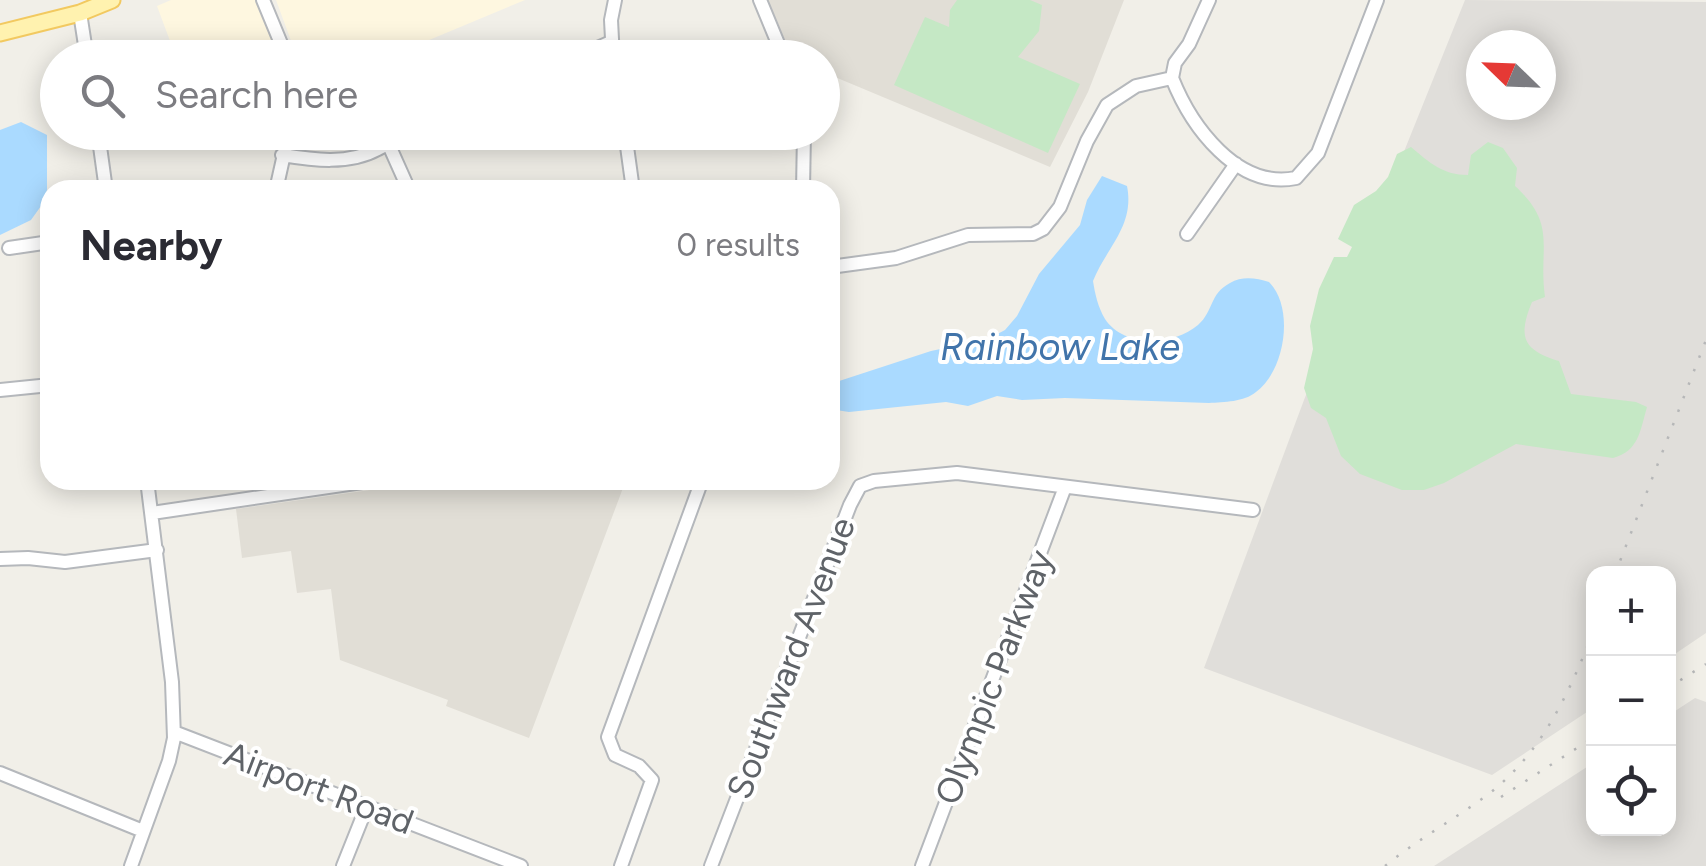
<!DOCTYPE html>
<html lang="en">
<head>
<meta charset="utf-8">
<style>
  :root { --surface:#fff; --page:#f7f7f7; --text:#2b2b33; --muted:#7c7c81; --line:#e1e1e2 }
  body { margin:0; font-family:Figtree,sans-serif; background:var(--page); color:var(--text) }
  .controls { position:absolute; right:30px; bottom:30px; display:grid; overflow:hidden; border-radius:20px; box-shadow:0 5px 25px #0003 }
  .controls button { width:90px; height:90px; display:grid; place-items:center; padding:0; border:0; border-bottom:2px solid var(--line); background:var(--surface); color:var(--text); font:50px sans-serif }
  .compass { position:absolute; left:1466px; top:30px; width:90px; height:90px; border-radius:50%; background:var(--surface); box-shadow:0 5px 25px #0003; rotate:293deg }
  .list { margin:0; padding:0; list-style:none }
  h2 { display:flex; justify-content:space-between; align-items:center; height:130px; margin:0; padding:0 40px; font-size:42px }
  h2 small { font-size:32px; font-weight:400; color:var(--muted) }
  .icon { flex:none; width:55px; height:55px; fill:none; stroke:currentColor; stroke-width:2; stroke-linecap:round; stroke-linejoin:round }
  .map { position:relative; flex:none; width:1706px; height:866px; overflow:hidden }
  .search { position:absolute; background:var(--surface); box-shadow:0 5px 25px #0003; left:40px; top:40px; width:800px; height:110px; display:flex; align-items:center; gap:25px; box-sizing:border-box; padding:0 35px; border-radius:55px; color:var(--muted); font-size:38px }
  .panel { position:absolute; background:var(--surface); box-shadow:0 5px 25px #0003; left:40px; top:180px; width:800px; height:310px; border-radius:30px }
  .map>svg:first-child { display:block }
  .commercial { fill:#fef7e0 }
  .industrial { fill:#e0deda; fill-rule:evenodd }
  .education { fill:#e1ded6 }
  .green { fill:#c5e8c5 }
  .water { fill:#aadaff }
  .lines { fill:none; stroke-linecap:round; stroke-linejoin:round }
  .minor-casing { stroke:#b5b8bc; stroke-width:16 }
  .major-casing { stroke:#f2c960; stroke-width:19 }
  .minor { stroke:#fff; stroke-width:12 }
  .major { stroke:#fff2af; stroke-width:15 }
  .rail { stroke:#b6b7b8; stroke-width:2.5; stroke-dasharray:2.5 12; stroke-linecap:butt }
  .labels { text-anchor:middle; stroke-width:8; stroke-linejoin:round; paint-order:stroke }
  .street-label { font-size:35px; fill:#5f6368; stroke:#fff }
  .water-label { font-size:38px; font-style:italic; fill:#4174aa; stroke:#fff }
</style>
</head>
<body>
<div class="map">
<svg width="1706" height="866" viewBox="0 0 1706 866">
  <rect width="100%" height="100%" fill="#f1efe8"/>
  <path class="commercial" d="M 171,0 L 258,0 L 278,57 L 176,57 L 157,6 Z
    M 276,0 L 525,0 L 386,58 L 297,57 Z"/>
  <path class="industrial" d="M 1465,0 L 1706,2 L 1706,633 L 1669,658 L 1668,574 L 1594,574 L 1593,708 L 1492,775 L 1204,668 L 1304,400 ZM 1481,45 L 1541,45 L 1541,105 L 1481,105 Z
    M 1695,698 L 1706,702 L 1706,866 L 1434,866 L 1593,763 L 1594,828 L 1668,828 L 1669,715 Z"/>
  <path class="education" d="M 766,0 L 1124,0 L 1088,92 L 1050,167 L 823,72 L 822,58 L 793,57 Z
    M 440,480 L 626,480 L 529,738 L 446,706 L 448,700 L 340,660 L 331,589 L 297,593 L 291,551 L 242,558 L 236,509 Z"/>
  <path class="green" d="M 957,0 L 1030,0 L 1042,5 L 1039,31 L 1018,57 L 1080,84 L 1048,153 L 894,85 L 925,17 L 949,27 L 950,10 Z
    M 1488,142 L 1503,148 L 1517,168 L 1515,186 C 1558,225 1538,247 1545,297 L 1532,302 C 1518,336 1522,350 1559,361 L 1571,394 L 1636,402 L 1647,407 C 1640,431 1639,451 1613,458 L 1516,444 L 1444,483 L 1424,490 L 1402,490 L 1360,474 L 1341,456 L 1326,418 L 1311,408 L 1304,388 L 1313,349 L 1310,326 L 1319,289 L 1334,257 L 1347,257 L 1352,247 L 1338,239 L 1354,205 L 1376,191 L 1388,177 L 1397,154 L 1411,147 C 1430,163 1443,175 1468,175 L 1471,155 Z"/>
  <path class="water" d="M 21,122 L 47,135 L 47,190 L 41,206 L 31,220 L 0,235 L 0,130 Z
    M 1102,176 L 1127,186 C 1135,226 1106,248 1093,281 C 1095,294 1098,307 1105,319 C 1124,348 1173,346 1198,325 C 1214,311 1209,294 1230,283 C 1242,276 1256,278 1269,282 C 1295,308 1285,371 1256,392 C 1244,402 1224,402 1209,403 L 1065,398 L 1022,400 L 997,396 L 968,406 L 946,402 L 849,412 L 830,409 L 830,384 L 931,351 L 988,339 L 1005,330 L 1017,316 L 1039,274 L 1080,225 L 1087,200 Z"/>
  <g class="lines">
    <defs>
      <path id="minor" d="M 263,0 L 287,58
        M 760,0 L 784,58
        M 80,13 L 87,58
        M 575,58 L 611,42
        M 613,58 L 611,20 L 615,0
        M 1172,78 C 1191,126 1237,190 1296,178 L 1318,153 L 1377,0
        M 1172,78 L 1175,63 L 1189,44 L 1209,0
        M 98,132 L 106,190
        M 625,132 L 633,190
        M 388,143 L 409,190
        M 282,155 C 313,160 349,165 378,149 C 388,144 396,138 406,132
        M 276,190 L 289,132
        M 803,190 L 804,132
        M 1187,234 L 1236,164
        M 9,248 L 50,242
        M 830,267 L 896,258 L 968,235 L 1033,234 L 1043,229 L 1060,207 L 1087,141 L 1107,105 L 1136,86 L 1172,78
        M 0,390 L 50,385
        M 152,513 L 376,480
        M 0,559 L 28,558 L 65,562 L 157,550
        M 174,732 L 521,866
        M 0,773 L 143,831
        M 131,866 L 169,761 L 174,738 L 172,682 L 147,480
        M 343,866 L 367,806
        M 621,866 L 652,780 L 639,766 L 615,755 L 608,737 L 702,480
        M 711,866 L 850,505 L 860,486 L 874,481 L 957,473 L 1253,510
        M 922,866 L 1065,487"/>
      <path id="major" d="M 0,33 L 80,13 L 112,0"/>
    </defs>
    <use href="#minor" class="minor-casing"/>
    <use href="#major" class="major-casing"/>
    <use href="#minor" class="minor"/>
    <use href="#major" class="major"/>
    <path class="rail" d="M 1615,574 L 1706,340
      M 1668,688 L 1706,664
      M 1501,797 L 1594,737
      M 1385,866 C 1417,840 1453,820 1486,796 C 1542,754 1569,693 1594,630"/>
  </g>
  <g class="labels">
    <g class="street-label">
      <text transform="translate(791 658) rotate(-69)" y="12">Southward Avenue</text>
      <text transform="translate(994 677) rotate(-69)" y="12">Olympic Parkway</text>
      <text transform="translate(319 788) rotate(21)" y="12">Airport Road</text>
    </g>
    <g class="water-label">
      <text x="1060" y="360">Rainbow Lake</text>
    </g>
  </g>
</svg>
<div class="controls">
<button>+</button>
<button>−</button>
<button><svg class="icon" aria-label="locate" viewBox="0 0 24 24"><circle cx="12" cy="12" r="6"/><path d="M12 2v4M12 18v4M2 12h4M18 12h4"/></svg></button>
</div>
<svg class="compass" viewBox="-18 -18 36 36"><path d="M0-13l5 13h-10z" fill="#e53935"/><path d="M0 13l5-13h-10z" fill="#7c7c81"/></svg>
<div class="search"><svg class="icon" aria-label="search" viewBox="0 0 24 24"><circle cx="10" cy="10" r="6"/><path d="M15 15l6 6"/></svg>Search here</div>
<section class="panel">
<h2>Nearby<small>0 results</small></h2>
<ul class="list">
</ul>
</section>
</div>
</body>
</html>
